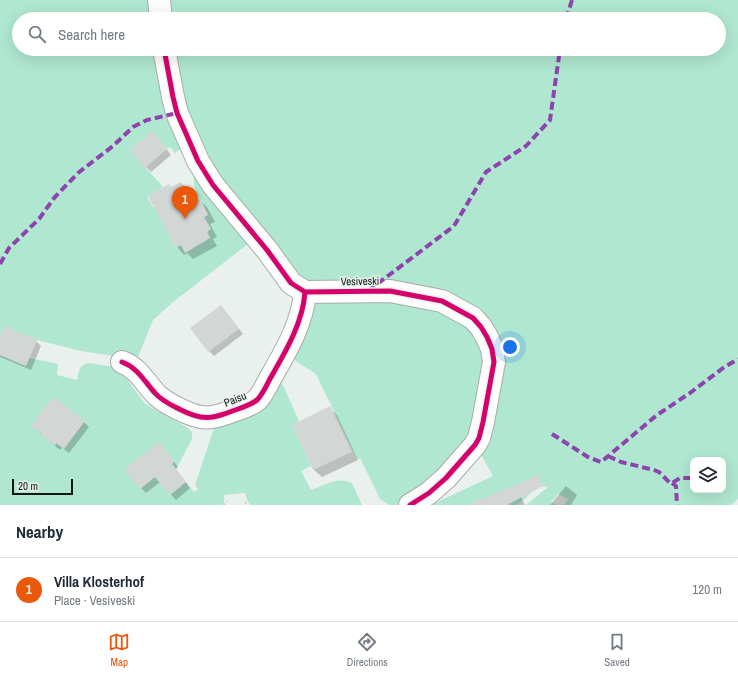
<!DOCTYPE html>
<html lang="en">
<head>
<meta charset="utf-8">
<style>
  :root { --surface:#fff; --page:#f2f2f3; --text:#1f2937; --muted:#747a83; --line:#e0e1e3; --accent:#ea580c }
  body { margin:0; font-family:"Archivo Narrow",sans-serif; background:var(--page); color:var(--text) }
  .controls { position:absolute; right:12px; bottom:12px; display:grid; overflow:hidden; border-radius:8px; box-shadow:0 4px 16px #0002 }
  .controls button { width:36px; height:36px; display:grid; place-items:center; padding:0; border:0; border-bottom:1px solid var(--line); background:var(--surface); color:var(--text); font:20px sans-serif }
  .scale { position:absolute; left:12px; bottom:10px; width:61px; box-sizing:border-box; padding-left:4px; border:2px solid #131715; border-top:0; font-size:11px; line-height:14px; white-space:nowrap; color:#131715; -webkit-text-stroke:3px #e7f3ed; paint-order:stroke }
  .you { position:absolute; left:510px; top:347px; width:14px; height:14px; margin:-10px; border:3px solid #fff; border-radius:50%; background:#1a73e8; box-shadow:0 0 0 6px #1a73e833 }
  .badge { display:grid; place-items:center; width:26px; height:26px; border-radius:50%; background:var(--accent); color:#fff; font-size:13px; font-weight:700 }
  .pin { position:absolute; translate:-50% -33px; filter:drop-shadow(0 1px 2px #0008) }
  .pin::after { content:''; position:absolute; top:21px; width:14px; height:12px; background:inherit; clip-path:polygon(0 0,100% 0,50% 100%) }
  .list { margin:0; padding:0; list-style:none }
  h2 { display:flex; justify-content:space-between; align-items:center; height:52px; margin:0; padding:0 16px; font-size:17px }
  h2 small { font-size:13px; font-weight:400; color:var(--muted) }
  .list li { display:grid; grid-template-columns:26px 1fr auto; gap:12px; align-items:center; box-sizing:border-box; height:64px; padding:0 16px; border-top:1px solid var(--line) }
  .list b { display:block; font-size:15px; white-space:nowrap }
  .list p { margin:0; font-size:13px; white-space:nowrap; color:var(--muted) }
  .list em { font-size:13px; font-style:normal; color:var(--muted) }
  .icon { flex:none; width:22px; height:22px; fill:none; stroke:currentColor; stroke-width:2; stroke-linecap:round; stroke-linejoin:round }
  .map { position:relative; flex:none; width:738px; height:505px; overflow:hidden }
  .search { position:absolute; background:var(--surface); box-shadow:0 4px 16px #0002; left:12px; right:12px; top:12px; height:44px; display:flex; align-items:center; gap:10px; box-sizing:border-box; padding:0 14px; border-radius:22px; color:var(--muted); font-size:15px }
  .sheet { height:116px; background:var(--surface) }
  nav { display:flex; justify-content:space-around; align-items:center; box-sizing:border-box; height:56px; border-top:1px solid var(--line); background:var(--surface); font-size:11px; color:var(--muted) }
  nav a { display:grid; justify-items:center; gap:2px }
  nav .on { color:var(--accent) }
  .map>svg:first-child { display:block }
  .green { fill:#afe7d0; fill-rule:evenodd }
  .shadow { fill:#0003 }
  .building { fill:#d2d7d5 }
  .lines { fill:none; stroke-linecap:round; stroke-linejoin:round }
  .minor-casing { stroke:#a8acaa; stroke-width:24 }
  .path { stroke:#cfd1d0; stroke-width:2.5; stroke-dasharray:2 2; stroke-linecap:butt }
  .minor { stroke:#fcfdfc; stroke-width:22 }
  .quiet { stroke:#8e44ad; stroke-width:4; stroke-dasharray:8 4; stroke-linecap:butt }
  .cycleway-casing { stroke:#e7f3ed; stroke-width:8 }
  .cycleway { stroke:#d6006c; stroke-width:5 }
  .labels { text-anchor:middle; stroke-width:3; stroke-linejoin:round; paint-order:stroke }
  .street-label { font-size:11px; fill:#131715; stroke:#e7f3ed }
</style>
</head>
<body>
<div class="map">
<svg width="738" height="505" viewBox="0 0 738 505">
  <rect width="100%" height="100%" fill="#eaf0ed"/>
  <path class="green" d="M 0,0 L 738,0 L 738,499 L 731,505 L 564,505 L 568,499 L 558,494 L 551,502 L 556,505 L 526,505 L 548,487 C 535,483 527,500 516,505 C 505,505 492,499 481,500 C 478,500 475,502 472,503 L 473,505 L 431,505 L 493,476 L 478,449 L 424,489 L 398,505 L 389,505 L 380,499 L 360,458 L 357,459 L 316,374 L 297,362 L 292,356 L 309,309 L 183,147 L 175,153 L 170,147 L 167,149 L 152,131 L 130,150 L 163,187 L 147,197 L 153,207 L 158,205 L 168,233 L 176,248 L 181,245 L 185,252 L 210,238 L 207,232 L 204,217 L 208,214 C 203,205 191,186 194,176 L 198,172 L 253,240 L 172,303 L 153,320 L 138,357 L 130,355 L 126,358 L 81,351 L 37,340 L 0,335 ZM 19,19 L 719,19 L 719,49 L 19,49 ZM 693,460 L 723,460 L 723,490 L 693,490 Z
    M 0,355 L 25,366 L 29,358 L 58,364 L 57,375 L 77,380 C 79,372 78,365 88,363 L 121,368 L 121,371 L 145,404 L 188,428 L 192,432 L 192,439 L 176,469 L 172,464 L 174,461 L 159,442 L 140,489 L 155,477 L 170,495 L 186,482 L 194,492 L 198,489 L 195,485 L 214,428 L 280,383 L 283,385 L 299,421 L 292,425 L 311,466 L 301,471 L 311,490 C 326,485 336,476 352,483 L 362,505 L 251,505 L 248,502 L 245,493 L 224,495 L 224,503 L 222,505 L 0,505 Z"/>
  <path class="shadow" d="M 157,137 L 171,155 L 151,172 L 146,167 Z
    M 181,183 L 188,190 L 192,199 L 196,202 L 199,200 L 207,207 L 215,222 L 210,224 L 217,237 L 213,239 L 217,246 L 193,259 L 187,253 L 184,255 L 177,247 L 172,188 Z
    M 225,311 L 243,334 L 214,356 L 209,351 Z
    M 0,338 L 36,341 L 41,346 L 31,370 L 0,357 Z
    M 330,408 L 337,415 L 358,460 L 322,477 L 314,470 L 293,425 Z
    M 84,422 L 89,427 L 69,453 L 62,448 L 60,450 L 46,439 L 33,426 Z
    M 164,449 L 178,467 L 176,469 L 190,488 L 176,500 L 160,482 L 146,493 L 141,488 Z
    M 566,486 L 577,495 L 571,505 L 550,505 Z
    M 518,491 L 525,505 L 471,505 Z"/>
  <path class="building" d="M 152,131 L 167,149 L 145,168 L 130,150 Z
    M 181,182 L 190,199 L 193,197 L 196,201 L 200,199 L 208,215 L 204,217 L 211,229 L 207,232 L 210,238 L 185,253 L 181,245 L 176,248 L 148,196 L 169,184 L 171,187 Z
    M 221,305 L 239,329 L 208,352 L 190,328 Z
    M 4,326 L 37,340 L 26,366 L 0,355 L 0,335 Z
    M 53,397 L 85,421 L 64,449 L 56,443 L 55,446 L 40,435 L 41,433 L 31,426 Z
    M 330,406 L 352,452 L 313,470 L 292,425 Z
    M 159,442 L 174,461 L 172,464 L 186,482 L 170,495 L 155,477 L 140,489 L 124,469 Z
    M 538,475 L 543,486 L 507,505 L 468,505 Z"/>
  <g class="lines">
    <defs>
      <path id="minor" d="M 159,0 L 161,19
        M 164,49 L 173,97 L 177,113 L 198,161 L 213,185 L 267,250 L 291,283 L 305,292 L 390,291 L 442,301 L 473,318 L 481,327 L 487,337 L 492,349 L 494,362 L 483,422 L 479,438 L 475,445 L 446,478 L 429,493 L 410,505
        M 122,362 C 138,368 144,381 155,393 C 160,399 169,404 177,408 C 204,422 211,419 238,409 C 244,407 252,404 257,400 C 263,394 267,384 271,377 C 286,351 303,322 305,292"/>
    </defs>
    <use href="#minor" class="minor-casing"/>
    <path class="path" d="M 245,502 L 247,505
      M 224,505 L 227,501"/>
    <use href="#minor" class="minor"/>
    <path class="quiet" d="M 566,19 L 572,0
      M 0,264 L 9,248 L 39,219 L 54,198 L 78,173 L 113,146 L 133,127 L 147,120 L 177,113
      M 368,291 L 454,226 L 486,172 L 526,146 L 550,120 L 560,49
      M 552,434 L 588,457 L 601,462 L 657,415 L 690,393 L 723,368 L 738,359
      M 608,456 L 621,462 L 654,470 L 659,472 L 670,483 L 672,483 L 680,478 L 693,478
      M 672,483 L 676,486 L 677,505"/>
    <defs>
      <path id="cycleway" d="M 164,49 L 173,97 L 177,113 L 198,161 L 213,185 L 267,250 L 291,283 L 305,292 L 390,291 L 442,301 L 473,318 L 481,327 L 487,337 L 492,349 L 494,362 L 483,422 L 479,438 L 475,445 L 446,478 L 429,493 L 410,505
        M 122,362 C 138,368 144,381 155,393 C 160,399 169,404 177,408 C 204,422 211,419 238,409 C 244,407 252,404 257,400 C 263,394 267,384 271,377 C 286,351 303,322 305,292"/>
    </defs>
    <use href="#cycleway" class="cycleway-casing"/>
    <use href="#cycleway" class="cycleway"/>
  </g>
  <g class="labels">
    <g class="street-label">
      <text transform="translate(360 281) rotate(-1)" y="4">Vesiveski</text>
      <text transform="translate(235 399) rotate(-22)" y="4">Paisu</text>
    </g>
  </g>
</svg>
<div class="controls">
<button><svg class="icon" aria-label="layers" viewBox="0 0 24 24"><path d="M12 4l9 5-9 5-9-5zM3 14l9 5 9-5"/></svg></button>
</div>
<div class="scale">20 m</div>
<div class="you"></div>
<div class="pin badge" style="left:185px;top:219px">1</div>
<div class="search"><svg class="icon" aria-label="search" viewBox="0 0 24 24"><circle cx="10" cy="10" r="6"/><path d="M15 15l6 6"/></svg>Search here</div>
</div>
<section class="sheet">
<h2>Nearby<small></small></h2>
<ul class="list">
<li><span class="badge">1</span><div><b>Villa Klosterhof</b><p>Place · Vesiveski</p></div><em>120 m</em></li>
</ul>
</section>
<nav>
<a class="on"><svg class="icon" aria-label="map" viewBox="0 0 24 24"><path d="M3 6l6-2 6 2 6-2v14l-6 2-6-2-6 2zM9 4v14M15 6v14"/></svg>Map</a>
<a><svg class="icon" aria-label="directions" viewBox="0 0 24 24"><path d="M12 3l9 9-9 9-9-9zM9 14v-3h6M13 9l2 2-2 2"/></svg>Directions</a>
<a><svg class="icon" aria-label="saved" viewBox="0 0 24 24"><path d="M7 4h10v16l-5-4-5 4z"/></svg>Saved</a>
</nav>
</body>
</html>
